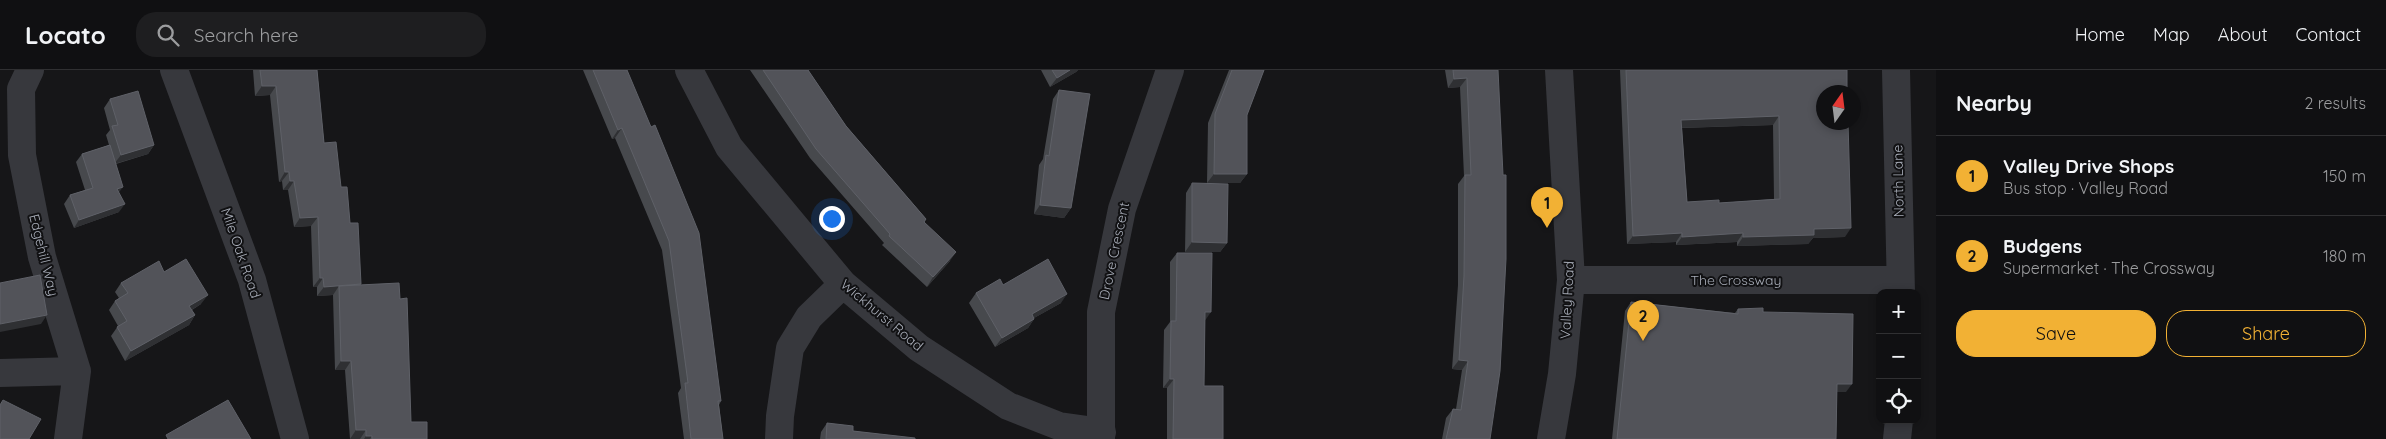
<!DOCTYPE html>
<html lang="en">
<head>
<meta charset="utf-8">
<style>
  :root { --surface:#101012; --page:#1e1e20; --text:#f1f3f6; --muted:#9c9d9f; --line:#303032; --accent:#f2b134 }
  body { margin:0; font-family:Quicksand,sans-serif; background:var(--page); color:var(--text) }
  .controls { position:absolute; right:15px; bottom:15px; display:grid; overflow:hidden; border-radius:10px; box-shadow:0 2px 8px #0003 }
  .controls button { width:45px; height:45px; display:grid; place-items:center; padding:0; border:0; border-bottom:1px solid var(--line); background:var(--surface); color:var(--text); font:25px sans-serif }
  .compass { position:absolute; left:1816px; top:15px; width:45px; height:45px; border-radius:50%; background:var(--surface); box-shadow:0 2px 8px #0003; rotate:14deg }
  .you { position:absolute; left:831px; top:148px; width:18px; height:18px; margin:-12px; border:4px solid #fff; border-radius:50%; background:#1a73e8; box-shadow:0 0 0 8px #1a73e833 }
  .badge { display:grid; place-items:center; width:32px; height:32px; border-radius:50%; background:var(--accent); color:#111; font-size:16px; font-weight:700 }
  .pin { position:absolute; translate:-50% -41px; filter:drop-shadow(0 1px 2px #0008) }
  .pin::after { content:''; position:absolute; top:26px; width:18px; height:15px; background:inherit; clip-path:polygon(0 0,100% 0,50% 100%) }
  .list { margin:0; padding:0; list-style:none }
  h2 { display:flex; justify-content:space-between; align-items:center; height:65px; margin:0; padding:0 20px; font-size:21px }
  h2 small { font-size:16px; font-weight:400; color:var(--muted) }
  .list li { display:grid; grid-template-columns:32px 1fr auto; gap:15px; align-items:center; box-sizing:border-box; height:80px; padding:0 20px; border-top:1px solid var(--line) }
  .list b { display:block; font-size:19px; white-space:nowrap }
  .list p { margin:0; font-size:16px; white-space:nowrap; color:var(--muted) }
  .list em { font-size:16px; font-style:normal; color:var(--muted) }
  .actions { display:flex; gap:10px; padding:15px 20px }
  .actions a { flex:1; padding:11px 0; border:1px solid var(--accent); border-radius:20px; text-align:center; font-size:18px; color:var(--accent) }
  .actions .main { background:var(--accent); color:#111 }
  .icon { flex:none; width:28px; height:28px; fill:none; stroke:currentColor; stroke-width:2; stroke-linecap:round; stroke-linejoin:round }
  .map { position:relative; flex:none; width:1936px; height:369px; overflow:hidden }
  header { display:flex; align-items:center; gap:30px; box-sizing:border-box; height:70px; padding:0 25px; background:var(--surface); border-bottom:1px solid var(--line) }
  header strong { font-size:24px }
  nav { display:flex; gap:28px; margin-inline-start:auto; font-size:18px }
  .search { width:350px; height:45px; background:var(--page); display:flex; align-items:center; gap:12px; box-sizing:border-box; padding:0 18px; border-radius:20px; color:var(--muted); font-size:19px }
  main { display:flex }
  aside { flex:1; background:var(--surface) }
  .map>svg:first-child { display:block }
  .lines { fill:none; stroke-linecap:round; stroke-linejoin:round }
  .minor { stroke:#37383d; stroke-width:28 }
  .tertiary { stroke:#37383d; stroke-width:28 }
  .wall { fill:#47494d; fill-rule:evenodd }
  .shaded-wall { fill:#2f3033 }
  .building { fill:#525359; stroke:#5f6168; fill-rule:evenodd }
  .labels { text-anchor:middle; stroke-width:4; stroke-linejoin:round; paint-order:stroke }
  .street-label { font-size:14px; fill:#a8adb8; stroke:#111113 }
</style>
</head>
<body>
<header>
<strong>Locato</strong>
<div class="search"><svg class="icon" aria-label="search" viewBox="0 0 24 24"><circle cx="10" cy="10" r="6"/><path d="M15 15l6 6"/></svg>Search here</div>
<nav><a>Home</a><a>Map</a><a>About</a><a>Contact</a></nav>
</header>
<main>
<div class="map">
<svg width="1936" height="369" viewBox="0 0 1936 369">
  <rect width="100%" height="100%" fill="#161618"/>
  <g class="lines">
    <path class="minor" d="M 30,0 L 21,19 L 22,85 L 42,187 L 77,301 L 68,369
      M 689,0 L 729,77 L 843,214 L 919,278 L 1008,336 L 1059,356 L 1102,362
      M 1896,0 L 1901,223
      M 1571,210 L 1900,210
      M 0,303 L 77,301
      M 779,369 L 780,346 L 790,278 L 809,247 L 843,214
      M 1101,369 L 1101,242 L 1122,139 L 1170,0
      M 1551,369 L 1562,304 L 1571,210 L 1559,0
      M 1897,369 L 1899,350"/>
    <path class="tertiary" d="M 174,0 L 252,210 L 295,369"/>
  </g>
  <path class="wall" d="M 253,0 L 317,0 L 324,73 L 341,117 L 350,153 L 361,215 L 400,229 L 411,352 L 427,369 L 350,369 L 345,300 L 335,300 L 333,225 L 317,226 L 317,217 L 313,217 L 311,156 L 294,157 L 288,120 L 283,120 L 282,111 L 279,112 L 270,25 L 255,26 Z
    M 583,0 L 627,0 L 721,331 L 719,335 L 723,369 L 684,369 L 678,323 L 681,318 L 662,180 L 615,68 L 612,69 Z
    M 750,0 L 808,0 L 846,56 L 926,149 L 924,152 L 950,191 L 927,217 L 882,175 L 884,173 L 810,88 Z
    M 1041,0 L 1078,0 L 1076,2 L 1050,17 Z
    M 1229,0 L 1264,0 L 1247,45 L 1247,104 L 1240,113 L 1207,113 L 1208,53 Z
    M 1445,0 L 1498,0 L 1490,369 L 1442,369 L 1446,348 L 1453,339 L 1456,339 L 1462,300 L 1452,299 L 1458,215 L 1458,114 L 1464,106 L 1460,17 L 1448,18 Z
    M 1620,0 L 1847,0 L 1845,167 L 1813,168 L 1808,174 L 1737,176 L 1737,172 L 1676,175 L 1676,172 L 1627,174 ZM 1773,55 L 1774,129 L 1719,133 L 1687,132 L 1682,58 Z
    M 1059,20 L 1071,138 L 1064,148 L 1034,144 L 1039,95 L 1043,89 L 1053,29 Z
    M 110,29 L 154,75 L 148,84 L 116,94 L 119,123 L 119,142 L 74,158 L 64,134 L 70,125 L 85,120 L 76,92 L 82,84 L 109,75 L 106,65 L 110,60 L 104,38 Z
    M 1192,113 L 1227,173 L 1220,182 L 1185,182 L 1186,123 Z
    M 1177,183 L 1205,250 L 1204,316 L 1223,369 L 1167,369 L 1167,318 L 1163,318 L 1164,260 L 1170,252 L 1170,192 Z
    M 164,202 L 201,234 L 192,240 L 195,245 L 189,255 L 125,291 L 111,266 L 118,256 L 109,240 L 115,231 L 119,228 L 115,222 L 121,213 Z
    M 1003,215 L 1061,233 L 1034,248 L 1034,249 L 1028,258 L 995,277 L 969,233 L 976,223 Z
    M 1631,232 L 1735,243 L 1738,239 L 1763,242 L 1846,322 L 1837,322 L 1836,369 L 1612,369 L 1625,241 Z
    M 827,353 L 853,361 L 915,369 L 820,369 L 821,362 Z"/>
  <path class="shaded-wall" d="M 1070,0 L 1078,0 L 1076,2 L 1050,17 L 1057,8 Z
    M 1467,8 L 1460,17 L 1448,18 L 1454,9 Z
    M 262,16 L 276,16 L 270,25 L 255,26 Z
    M 1779,46 L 1773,55 L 1675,58 L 1681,50 Z
    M 622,58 L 615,68 L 612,69 L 618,60 Z
    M 154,75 L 148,84 L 114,94 L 121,85 Z
    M 285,102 L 289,102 L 282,111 L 279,112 Z
    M 1214,104 L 1247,104 L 1240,113 L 1207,113 Z
    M 290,111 L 294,111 L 288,120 L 283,120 Z
    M 123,117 L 117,125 L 117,119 Z
    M 125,134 L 119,142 L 74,158 L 79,150 Z
    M 1040,135 L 1071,138 L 1064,148 L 1034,144 Z
    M 318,147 L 311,156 L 294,157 L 300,148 Z
    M 1851,158 L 1845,167 L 1813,168 L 1808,174 L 1737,176 L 1743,167 L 1814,159 Z
    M 1682,163 L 1676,172 L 1627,174 L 1633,166 Z
    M 1743,163 L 1737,172 L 1676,175 L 1682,167 Z
    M 1192,172 L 1227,173 L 1220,182 L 1185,182 Z
    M 956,182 L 950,191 L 927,217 L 933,207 Z
    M 320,208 L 323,208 L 317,217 L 313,217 Z
    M 361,214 L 339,216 L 333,225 L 317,226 L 324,217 Z
    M 1067,224 L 1061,233 L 1025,253 L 1032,244 Z
    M 208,225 L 201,234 L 183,245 L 189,236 Z
    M 1205,242 L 1211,242 L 1204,252 Z
    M 47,245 L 41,254 L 0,262 L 0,254 Z
    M 195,245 L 189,255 L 125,291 L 131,281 Z
    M 1034,249 L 1028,258 L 995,277 L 1002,268 Z
    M 1459,290 L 1468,291 L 1462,300 L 1452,299 Z
    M 341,291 L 351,291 L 345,300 L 335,300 Z
    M 1170,309 L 1174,309 L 1167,318 L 1163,318 Z
    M 1837,314 L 1852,314 L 1846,322 L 1831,322 Z
    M 356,360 L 366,360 L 360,369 L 350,369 Z
    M 366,366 L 372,366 L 370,369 L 364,369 Z"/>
  <path class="building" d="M 260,0 L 317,0 L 324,73 L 336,72 L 341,117 L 347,117 L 350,153 L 358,153 L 361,214 L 324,217 L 323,208 L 320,208 L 318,147 L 300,148 L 294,111 L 290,111 L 289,102 L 285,102 L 276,16 L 262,16 Z
    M 593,0 L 627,0 L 651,57 L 655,55 L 699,163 L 721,331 L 718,331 L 723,369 L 691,369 L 685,313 L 688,313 L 669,171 L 622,58 L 618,60 Z
    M 763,0 L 808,0 L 846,56 L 926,149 L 924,152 L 956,182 L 933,207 L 889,166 L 890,164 L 816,79 Z
    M 1052,0 L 1070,0 L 1057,8 Z
    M 1232,0 L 1264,0 L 1247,45 L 1247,104 L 1214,104 L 1215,44 Z
    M 1453,0 L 1498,0 L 1503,105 L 1506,105 L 1506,189 L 1500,301 L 1490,369 L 1446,369 L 1453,339 L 1461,340 L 1468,291 L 1459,290 L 1464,206 L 1465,105 L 1471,105 L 1467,8 L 1454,9 Z
    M 1626,0 L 1847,0 L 1847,22 L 1824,22 L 1824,52 L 1848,52 L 1851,158 L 1814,159 L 1814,165 L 1743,167 L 1743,163 L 1682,167 L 1682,163 L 1633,166 ZM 1779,46 L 1780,129 L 1719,133 L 1719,130 L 1687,132 L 1681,50 Z
    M 1059,20 L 1090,24 L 1071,138 L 1040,135 L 1046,85 L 1049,86 Z
    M 138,21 L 154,75 L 121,85 L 112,56 L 118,55 L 110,29 Z
    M 110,75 L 123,117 L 117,119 L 125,134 L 79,150 L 70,125 L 93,118 L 82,84 Z
    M 1192,113 L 1228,114 L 1227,173 L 1192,172 Z
    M 1177,183 L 1212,183 L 1211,242 L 1205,242 L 1204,316 L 1223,316 L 1223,369 L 1173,369 L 1174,309 L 1170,309 L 1171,251 L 1176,251 Z
    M 186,189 L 208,225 L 189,236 L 195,245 L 131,281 L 117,257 L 127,251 L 115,231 L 128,223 L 121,213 L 159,191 L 164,202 Z
    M 1048,189 L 1067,224 L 1032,244 L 1034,249 L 1002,268 L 976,223 L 1000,209 L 1003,215 Z
    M 40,205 L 47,245 L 0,254 L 0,213 Z
    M 399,213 L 400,229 L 407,228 L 411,352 L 427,352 L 427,369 L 372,369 L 372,366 L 366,366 L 366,360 L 356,360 L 351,291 L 341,291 L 339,216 Z
    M 1631,232 L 1738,244 L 1738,239 L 1763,238 L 1763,242 L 1853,244 L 1852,314 L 1837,314 L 1836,369 L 1617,369 Z
    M 3,330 L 41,349 L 29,369 L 0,369 L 0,335 Z
    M 228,330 L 251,369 L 168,369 L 166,365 Z
    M 827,353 L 853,356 L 853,361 L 915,368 L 915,369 L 826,369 Z"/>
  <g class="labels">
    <g class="street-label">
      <text transform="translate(1898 111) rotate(-91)" y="5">North Lane</text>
      <text transform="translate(1114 181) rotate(-78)" y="5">Drove Crescent</text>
      <text transform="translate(241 183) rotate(71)" y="5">Mile Oak Road</text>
      <text transform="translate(44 185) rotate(76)" y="5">Edgehill Way</text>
      <text x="1736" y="215">The Crossway</text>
      <text transform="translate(1567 230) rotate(-87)" y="5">Valley Road</text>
      <text transform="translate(882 245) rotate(40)" y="5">Wickhurst Road</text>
    </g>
  </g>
</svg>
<div class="controls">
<button>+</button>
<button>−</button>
<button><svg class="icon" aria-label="locate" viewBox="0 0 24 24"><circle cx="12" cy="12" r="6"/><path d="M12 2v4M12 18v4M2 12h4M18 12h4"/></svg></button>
</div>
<svg class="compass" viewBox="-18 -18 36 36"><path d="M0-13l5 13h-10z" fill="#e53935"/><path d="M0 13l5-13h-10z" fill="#9c9d9f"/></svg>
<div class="you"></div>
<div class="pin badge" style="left:1547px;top:158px">1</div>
<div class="pin badge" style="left:1643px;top:271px">2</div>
</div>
<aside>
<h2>Nearby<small>2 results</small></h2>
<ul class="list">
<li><span class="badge">1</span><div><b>Valley Drive Shops</b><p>Bus stop · Valley Road</p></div><em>150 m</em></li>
<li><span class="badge">2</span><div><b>Budgens</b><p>Supermarket · The Crossway</p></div><em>180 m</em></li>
</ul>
<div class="actions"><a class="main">Save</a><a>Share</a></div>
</aside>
</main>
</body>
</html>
